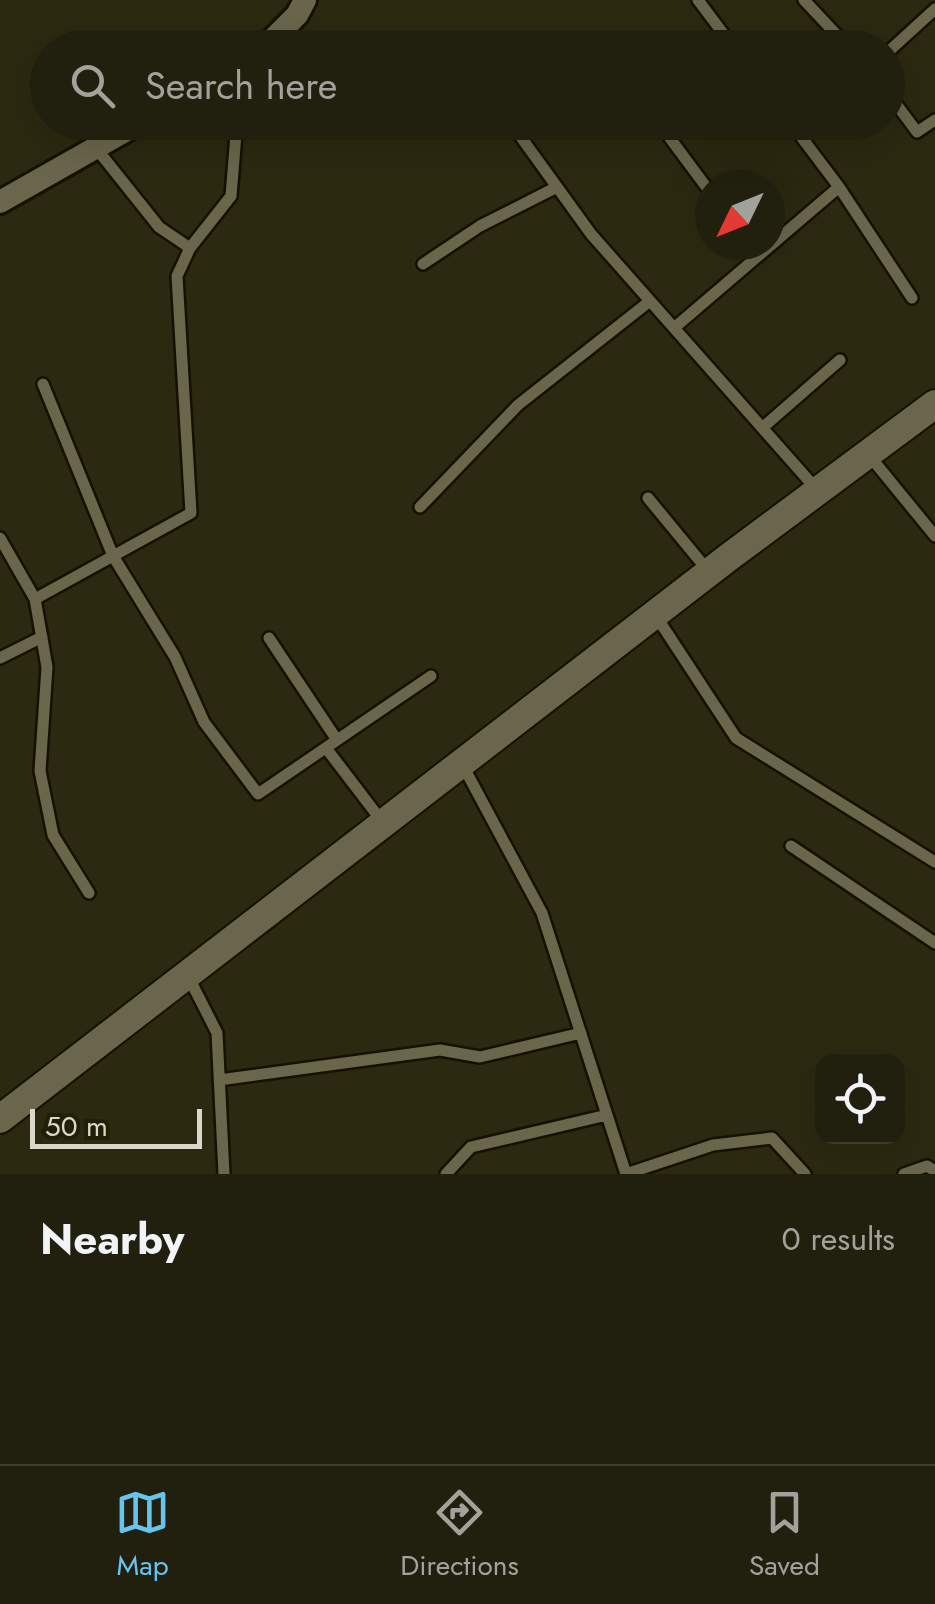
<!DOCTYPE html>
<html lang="en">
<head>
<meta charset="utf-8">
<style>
  :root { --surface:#211f0d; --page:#2d2c1b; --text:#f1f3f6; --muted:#a2a29d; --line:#3e3d2e; --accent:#67c4ef }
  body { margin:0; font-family:Jost,sans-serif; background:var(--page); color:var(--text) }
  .controls { position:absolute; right:30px; bottom:30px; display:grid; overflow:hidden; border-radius:20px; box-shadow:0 10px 40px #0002 }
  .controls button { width:90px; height:90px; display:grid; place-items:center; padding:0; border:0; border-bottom:2px solid var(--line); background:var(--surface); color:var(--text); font:50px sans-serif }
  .compass { position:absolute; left:695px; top:170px; width:90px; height:90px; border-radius:50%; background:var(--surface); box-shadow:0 10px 40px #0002; rotate:227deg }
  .scale { position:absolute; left:30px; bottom:25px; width:172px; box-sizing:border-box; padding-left:10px; border:5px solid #dad8ca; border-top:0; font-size:28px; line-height:35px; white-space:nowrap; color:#dad8ca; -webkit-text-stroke:8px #221f07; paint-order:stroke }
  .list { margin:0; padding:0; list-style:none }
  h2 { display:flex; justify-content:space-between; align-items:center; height:130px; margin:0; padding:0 40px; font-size:42px }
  h2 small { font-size:32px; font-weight:400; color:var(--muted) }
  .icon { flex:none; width:55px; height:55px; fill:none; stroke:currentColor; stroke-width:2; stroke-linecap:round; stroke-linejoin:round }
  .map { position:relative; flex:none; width:935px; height:1174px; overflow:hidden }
  .search { position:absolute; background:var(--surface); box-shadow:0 10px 40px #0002; left:30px; right:30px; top:30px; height:110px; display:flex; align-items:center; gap:25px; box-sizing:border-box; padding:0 35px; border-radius:55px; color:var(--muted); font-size:38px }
  .sheet { height:290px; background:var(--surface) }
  nav { display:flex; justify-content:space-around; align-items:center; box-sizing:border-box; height:140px; border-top:2px solid var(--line); background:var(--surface); font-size:28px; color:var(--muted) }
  nav a { display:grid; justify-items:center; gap:5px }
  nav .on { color:var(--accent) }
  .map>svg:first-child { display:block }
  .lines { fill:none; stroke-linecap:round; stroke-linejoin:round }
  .service-casing { stroke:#151100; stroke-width:16 }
  .minor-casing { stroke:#151100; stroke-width:28 }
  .tertiary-casing { stroke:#151100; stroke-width:32 }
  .service { stroke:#6a664c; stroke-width:11 }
  .minor { stroke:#6a664c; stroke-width:22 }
  .tertiary { stroke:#6a664c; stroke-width:28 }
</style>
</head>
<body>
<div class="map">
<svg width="935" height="1174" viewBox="0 0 935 1174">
  <rect width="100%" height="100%" fill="#2c2911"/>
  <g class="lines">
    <defs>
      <path id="service" d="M 698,0 L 734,48
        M 804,0 L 849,48
        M 888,52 L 935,9
        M 888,93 L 917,132 L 935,120
        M 510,122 L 591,234 L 818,491
        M 658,122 L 710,192
        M 790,122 L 839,187 L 912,298
        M 96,148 L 159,227 L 190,248
        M 423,264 L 480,226 L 557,187
        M 674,328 L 839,187
        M 43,384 L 113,556 L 175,657 L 204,722 L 258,794 L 431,676
        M 762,428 L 840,360
        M 868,454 L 935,536
        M 648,498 L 709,572
        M 420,507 L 518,405 L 650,301
        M 0,538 L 35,599 L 47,667 L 40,771 L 53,835 L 89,893
        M 35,599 L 191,513 L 177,276 L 190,248 L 231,196 L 237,122
        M 656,616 L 736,738 L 935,862
        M 269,638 L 337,740
        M 0,658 L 42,637
        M 326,748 L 384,824
        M 462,764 L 542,913 L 626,1174
        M 791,846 L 935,943
        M 188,976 L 217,1033 L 224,1174
        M 219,1080 L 440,1050 L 480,1057 L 581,1033
        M 446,1174 L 471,1147 L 607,1115
        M 626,1174 L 713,1145 L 772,1138 L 805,1174
        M 904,1174 L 927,1166 L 935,1171"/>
      <path id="minor" d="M 264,48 L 297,15 L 305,0
        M 0,202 L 141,122"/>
      <path id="tertiary" d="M 0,1119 L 729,557 L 935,404"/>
    </defs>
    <use href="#service" class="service-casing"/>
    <use href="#minor" class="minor-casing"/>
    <use href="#tertiary" class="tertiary-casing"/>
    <use href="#service" class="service"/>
    <use href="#minor" class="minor"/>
    <use href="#tertiary" class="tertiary"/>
  </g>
</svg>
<div class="controls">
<button><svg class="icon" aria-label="locate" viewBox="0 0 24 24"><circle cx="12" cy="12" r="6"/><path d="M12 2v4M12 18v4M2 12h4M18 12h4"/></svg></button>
</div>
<svg class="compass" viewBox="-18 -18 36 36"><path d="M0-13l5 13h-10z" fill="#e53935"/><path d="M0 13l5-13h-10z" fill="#a2a29d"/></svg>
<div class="scale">50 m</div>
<div class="search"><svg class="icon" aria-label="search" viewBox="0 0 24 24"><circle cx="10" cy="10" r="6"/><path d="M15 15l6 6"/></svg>Search here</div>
</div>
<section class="sheet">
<h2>Nearby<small>0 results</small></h2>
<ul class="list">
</ul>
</section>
<nav>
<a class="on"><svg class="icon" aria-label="map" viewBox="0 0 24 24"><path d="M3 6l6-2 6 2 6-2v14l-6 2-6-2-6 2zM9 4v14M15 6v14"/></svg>Map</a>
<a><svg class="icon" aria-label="directions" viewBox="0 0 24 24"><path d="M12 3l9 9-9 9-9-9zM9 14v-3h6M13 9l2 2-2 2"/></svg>Directions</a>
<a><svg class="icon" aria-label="saved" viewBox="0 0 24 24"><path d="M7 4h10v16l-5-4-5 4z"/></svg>Saved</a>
</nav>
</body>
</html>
